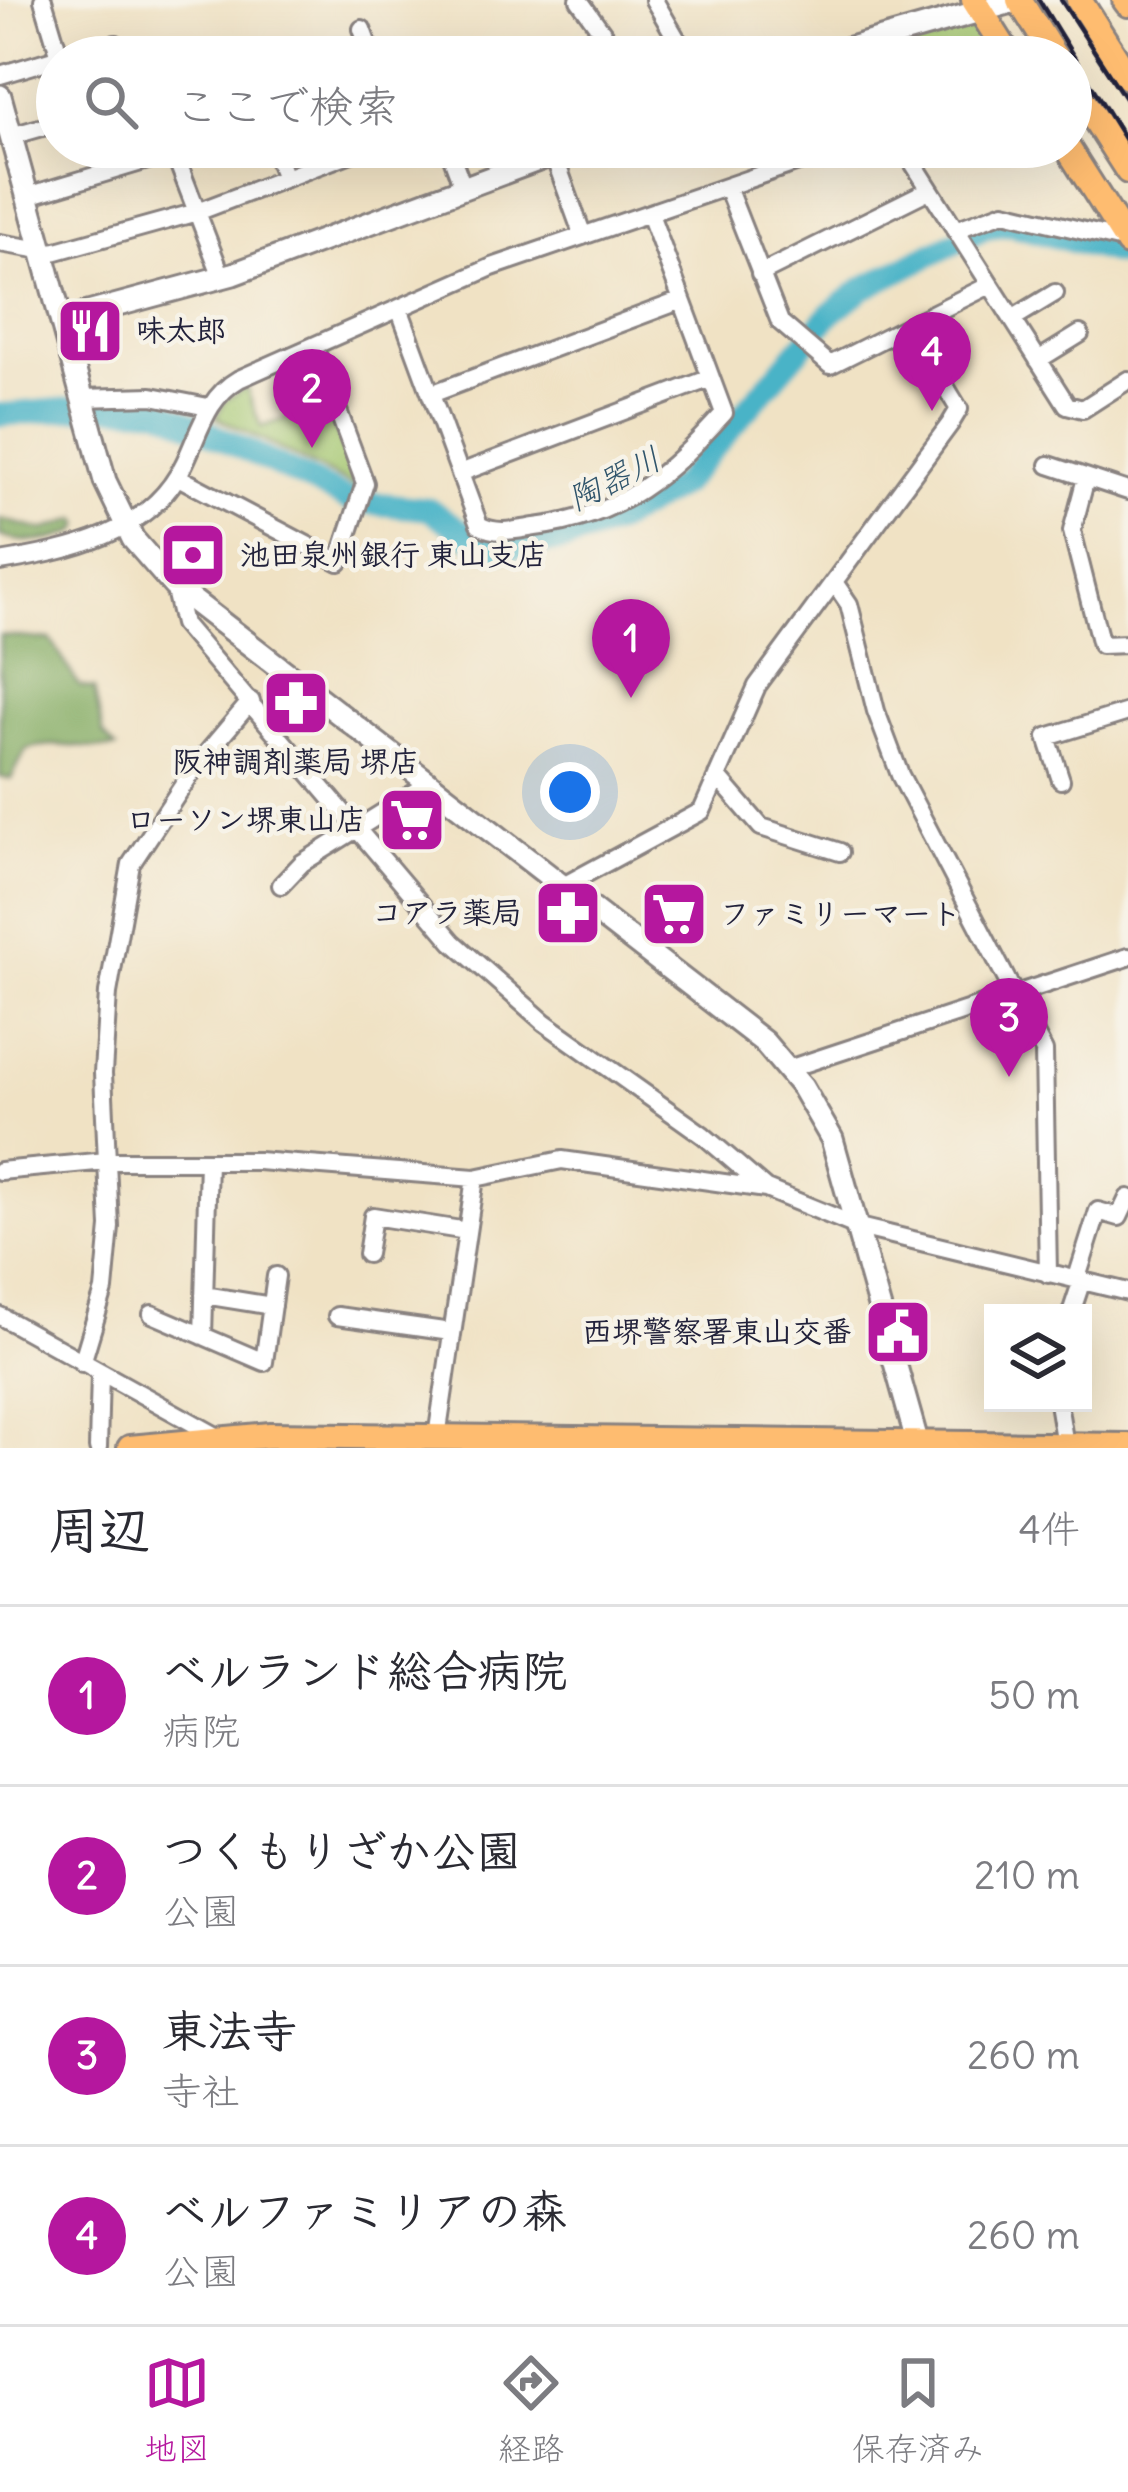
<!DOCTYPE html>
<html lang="ja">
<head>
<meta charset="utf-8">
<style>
  :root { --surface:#fff; --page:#f7f7f7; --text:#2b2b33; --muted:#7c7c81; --line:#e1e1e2; --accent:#b5179e }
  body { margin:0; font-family:Delius,"Klee One",sans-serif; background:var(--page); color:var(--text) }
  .controls { position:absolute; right:36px; bottom:36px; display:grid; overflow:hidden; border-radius:0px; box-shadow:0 12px 48px #0002 }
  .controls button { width:108px; height:108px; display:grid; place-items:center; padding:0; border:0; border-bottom:3px solid var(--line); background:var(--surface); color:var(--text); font:60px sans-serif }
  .you { position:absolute; left:570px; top:792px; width:42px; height:42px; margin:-30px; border:9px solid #fff; border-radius:50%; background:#1a73e8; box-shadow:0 0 0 18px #1a73e833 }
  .badge { display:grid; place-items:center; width:78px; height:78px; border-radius:50%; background:var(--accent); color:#fff; font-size:39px; font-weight:700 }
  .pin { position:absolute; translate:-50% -99px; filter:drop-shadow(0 3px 6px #0008) }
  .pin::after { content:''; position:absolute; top:63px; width:42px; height:36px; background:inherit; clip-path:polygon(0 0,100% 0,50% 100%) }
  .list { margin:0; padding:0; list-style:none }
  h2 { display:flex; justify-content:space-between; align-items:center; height:156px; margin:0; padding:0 48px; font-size:51px }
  h2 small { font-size:39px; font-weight:400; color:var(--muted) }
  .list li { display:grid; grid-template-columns:78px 1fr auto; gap:36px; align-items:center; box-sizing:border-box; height:180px; padding:0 48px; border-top:3px solid var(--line) }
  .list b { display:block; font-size:45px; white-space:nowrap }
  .list p { margin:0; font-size:39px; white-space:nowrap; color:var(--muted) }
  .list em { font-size:39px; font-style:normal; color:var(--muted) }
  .icon { flex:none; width:66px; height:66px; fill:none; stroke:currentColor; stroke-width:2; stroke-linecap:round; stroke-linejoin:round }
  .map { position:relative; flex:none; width:1128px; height:1448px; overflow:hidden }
  .search { position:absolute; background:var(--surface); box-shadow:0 12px 48px #0002; left:36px; right:36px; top:36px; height:132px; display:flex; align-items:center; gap:30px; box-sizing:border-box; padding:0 42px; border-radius:66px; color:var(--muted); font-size:45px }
  .sheet { height:876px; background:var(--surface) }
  nav { display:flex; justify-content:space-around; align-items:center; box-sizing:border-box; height:168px; border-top:3px solid var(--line); background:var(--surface); font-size:33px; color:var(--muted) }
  nav a { display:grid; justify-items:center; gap:6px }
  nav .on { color:var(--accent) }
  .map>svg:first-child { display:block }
  .green { fill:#a5c872; stroke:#647556; stroke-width:3 }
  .forest { fill:#84ac64; stroke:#536750; stroke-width:3 }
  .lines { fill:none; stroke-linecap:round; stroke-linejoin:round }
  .river { stroke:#49b3c7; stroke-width:24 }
  .minor-casing { stroke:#898280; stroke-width:22 }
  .tertiary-casing { stroke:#898280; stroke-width:27 }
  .primary-casing { stroke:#898280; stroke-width:30 }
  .minor { stroke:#fff; stroke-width:16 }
  .tertiary { stroke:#fff; stroke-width:21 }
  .primary { stroke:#febc70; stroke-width:24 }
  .rail { stroke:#22223b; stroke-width:4.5 }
  .labels { text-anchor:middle; stroke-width:9; stroke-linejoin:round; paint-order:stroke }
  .poi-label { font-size:30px; font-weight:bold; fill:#22223b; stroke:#f7f3e8; text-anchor:start }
  .water-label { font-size:33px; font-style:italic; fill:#30556c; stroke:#f7f3e8 }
</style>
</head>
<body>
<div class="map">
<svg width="1128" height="1448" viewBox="0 0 1128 1448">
  <rect width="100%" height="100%" fill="#f7f3e8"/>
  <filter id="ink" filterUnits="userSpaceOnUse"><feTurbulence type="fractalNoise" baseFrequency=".00833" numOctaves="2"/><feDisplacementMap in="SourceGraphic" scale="24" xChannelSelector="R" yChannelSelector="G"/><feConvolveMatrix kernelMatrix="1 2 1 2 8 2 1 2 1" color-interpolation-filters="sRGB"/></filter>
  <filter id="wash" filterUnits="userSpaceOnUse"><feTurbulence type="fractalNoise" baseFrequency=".004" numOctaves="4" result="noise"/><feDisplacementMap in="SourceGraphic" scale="48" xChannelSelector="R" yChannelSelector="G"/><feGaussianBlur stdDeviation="2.7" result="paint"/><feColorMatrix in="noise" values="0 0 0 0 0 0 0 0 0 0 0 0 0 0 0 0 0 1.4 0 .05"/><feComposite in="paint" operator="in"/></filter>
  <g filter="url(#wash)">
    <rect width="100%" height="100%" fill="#f0e2c4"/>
    <path class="green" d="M 959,26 L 974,31 L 990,57 L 867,57 Z
      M 246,387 L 261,427 L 327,405 L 358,488 L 216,417 L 225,401 Z"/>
    <path class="forest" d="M 0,519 L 43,530 L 77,519 L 81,523 L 78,531 C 51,542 28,545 0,536 Z
      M 0,635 L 51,640 L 79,686 L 94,689 L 103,734 L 116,748 C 85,751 55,739 26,750 L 11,779 L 0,777 Z"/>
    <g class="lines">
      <path class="river" d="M 0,415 L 105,406 L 161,409 L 351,501 L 429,509 L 483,546 L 499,549 L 562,541 L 611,525 L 681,485 L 829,315 L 862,289 L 986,227 L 1009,224 L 1119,254"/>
    </g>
  </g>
  <g filter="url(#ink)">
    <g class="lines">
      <defs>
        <path id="minor" d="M 43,0 L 60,57
          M 579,0 L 620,57
          M 654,0 L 687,57
          M 362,29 L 370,51
          M 62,57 L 116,44 L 125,57
          M 354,57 L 370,51 L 373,57
          M 0,75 L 57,58
          M 11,136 L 57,123
          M 172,147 L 222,277
          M 273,147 L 285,178
          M 448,147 L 463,187
          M 903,147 L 1067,405 L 1083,409 L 1128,380
          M 551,148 L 583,236
          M 727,187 L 780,322 L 830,365 L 990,285
          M 28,196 L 191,147
          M 955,230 L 1004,212 L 1127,241
          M 0,243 L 53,252 L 197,212 L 367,147
          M 760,274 L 929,190
          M 399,308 L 479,525 C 497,535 515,530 535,527 C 621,517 668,475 724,413 L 650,214
          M 1012,319 L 1055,293
          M 1038,360 L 1080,334
          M 431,394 L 682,300
          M 82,398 L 152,396 L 208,407
          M 1049,465 L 1128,491
          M 460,473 L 711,378
          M 178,477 L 339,562 L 365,483 L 314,346
          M 1086,478 L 1072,531 L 1101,645 L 1128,644
          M 0,562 C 69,551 151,534 184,464 C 200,432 206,398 239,379 L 492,267 L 842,147
          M 836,585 L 849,604 L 876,711 L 900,775 L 1044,1051 L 1048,1274
          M 174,586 L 183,624 L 453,942 L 544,1022 L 703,1135 L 766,1189
          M 717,776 L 761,827 L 840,852
          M 1061,780 L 1047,737 L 1128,712
          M 281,885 L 302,863 L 430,783
          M 565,885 L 702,811 L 757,686 L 950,424 L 959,409 L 909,327
          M 788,1069 L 1128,957
          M 0,1171 L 107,1161 L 258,1161 L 475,1178 L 562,1160 L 766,1189 L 859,1227 L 1128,1292
          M 367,1254 L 373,1216 L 467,1231
          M 1076,1281 L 1098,1211 L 1119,1217 L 1128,1198
          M 204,1295 L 272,1306
          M 1071,1313 L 1081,1283
          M 152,1314 L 264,1362 L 276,1276
          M 0,1316 L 220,1438
          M 337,1316 L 451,1332
          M 203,1336 L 208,1161
          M 82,1363 L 104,1290 L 110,1227 L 103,1073 L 108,993 L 131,864 L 196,766 L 251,701
          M 1058,1403 L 1065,1445
          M 437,1437 L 475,1178
          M 98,1448 L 100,1373"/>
        <path id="tertiary" d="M 818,57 L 1019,0
          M 0,96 L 105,481 L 133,539 L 174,586 L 764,1042 L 802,1087 L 832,1139 L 919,1448
          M 62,320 L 233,274 L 573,147"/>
        <path id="primary" d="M 974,0 L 1010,57
          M 1019,0 L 1055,57
          M 1079,0 L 1128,77
          M 1125,0 L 1128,4
          M 1071,82 L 1128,171
          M 1067,147 L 1128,243
          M 130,1448 L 270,1435 L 1128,1446"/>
      </defs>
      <use href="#minor" class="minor-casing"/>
      <use href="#tertiary" class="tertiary-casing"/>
      <use href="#primary" class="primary-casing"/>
      <use href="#minor" class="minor"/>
      <use href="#tertiary" class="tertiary"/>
      <use href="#primary" class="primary"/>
      <path class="rail" d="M 1039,0 L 1128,145
        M 1061,0 L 1128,103"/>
    </g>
  </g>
  <defs>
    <symbol id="restaurant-square" viewBox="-11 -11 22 22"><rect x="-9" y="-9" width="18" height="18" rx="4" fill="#b5179e" stroke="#f7f3e8"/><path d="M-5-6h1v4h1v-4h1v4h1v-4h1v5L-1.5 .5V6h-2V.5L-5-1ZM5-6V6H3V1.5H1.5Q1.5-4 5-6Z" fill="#fff"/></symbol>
    <symbol id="bank-square" viewBox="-11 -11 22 22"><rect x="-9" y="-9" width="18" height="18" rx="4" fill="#b5179e" stroke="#f7f3e8"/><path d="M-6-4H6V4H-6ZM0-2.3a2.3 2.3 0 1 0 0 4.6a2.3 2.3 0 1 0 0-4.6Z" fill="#fff"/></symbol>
    <symbol id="pharmacy-square" viewBox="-11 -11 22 22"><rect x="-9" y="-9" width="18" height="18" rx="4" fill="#b5179e" stroke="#f7f3e8"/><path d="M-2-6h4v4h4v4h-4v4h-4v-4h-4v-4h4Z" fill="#fff"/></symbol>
    <symbol id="supermarket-square" viewBox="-11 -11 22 22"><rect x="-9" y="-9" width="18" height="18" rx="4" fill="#b5179e" stroke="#f7f3e8"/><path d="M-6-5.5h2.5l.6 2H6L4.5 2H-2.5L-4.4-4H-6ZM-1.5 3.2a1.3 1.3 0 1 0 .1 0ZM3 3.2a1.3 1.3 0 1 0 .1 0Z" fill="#fff"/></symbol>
    <symbol id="civic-square" viewBox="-11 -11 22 22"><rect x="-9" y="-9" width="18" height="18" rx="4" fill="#b5179e" stroke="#f7f3e8"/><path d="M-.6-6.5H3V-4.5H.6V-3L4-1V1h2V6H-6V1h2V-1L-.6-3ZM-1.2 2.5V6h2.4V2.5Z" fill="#fff"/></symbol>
  </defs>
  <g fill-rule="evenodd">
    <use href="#restaurant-square" x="52" y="293" width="76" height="76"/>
    <use href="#bank-square" x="155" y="517" width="76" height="76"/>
    <use href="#pharmacy-square" x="258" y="665" width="76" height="76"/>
    <use href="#supermarket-square" x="374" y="782" width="76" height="76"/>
    <use href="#pharmacy-square" x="530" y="875" width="76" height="76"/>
    <use href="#supermarket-square" x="636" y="876" width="76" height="76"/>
    <use href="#civic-square" x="860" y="1294" width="76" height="76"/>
  </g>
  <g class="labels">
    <g class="poi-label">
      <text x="136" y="341">味太郎</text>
      <text x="240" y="565">池田泉州銀行 東山支店</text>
      <text x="296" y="772" text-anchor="middle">阪神調剤薬局 堺店</text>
      <text x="366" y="830" text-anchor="end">ローソン堺東山店</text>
      <text x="522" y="923" text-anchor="end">コアラ薬局</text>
      <text x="720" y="924">ファミリーマート</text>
      <text x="852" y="1342" text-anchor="end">西堺警察署東山交番</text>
    </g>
    <g class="water-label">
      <text transform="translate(614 478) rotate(-27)" y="12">陶器川</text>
    </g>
  </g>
</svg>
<div class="controls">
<button><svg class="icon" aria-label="layers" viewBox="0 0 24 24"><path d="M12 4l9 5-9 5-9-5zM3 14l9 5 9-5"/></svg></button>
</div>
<div class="you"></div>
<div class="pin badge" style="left:631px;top:698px">1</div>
<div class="pin badge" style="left:312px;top:448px">2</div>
<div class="pin badge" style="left:1009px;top:1077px">3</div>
<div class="pin badge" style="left:932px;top:411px">4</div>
<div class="search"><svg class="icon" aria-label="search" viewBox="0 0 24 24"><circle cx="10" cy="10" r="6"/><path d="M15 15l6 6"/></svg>ここで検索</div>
</div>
<section class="sheet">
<h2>周辺<small>4件</small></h2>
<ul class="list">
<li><span class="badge">1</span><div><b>ベルランド総合病院</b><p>病院</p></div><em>50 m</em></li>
<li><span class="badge">2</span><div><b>つくもりざか公園</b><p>公園</p></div><em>210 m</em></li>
<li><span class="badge">3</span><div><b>東法寺</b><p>寺社</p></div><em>260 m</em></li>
<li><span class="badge">4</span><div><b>ベルファミリアの森</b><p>公園</p></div><em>260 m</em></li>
</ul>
</section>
<nav>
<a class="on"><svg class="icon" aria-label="map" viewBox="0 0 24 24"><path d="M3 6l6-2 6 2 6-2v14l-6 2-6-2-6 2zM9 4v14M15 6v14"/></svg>地図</a>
<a><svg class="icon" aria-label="directions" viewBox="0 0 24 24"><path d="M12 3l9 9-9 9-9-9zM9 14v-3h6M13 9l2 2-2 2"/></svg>経路</a>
<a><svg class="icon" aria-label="saved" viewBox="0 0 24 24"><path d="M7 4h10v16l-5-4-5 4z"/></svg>保存済み</a>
</nav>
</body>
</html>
